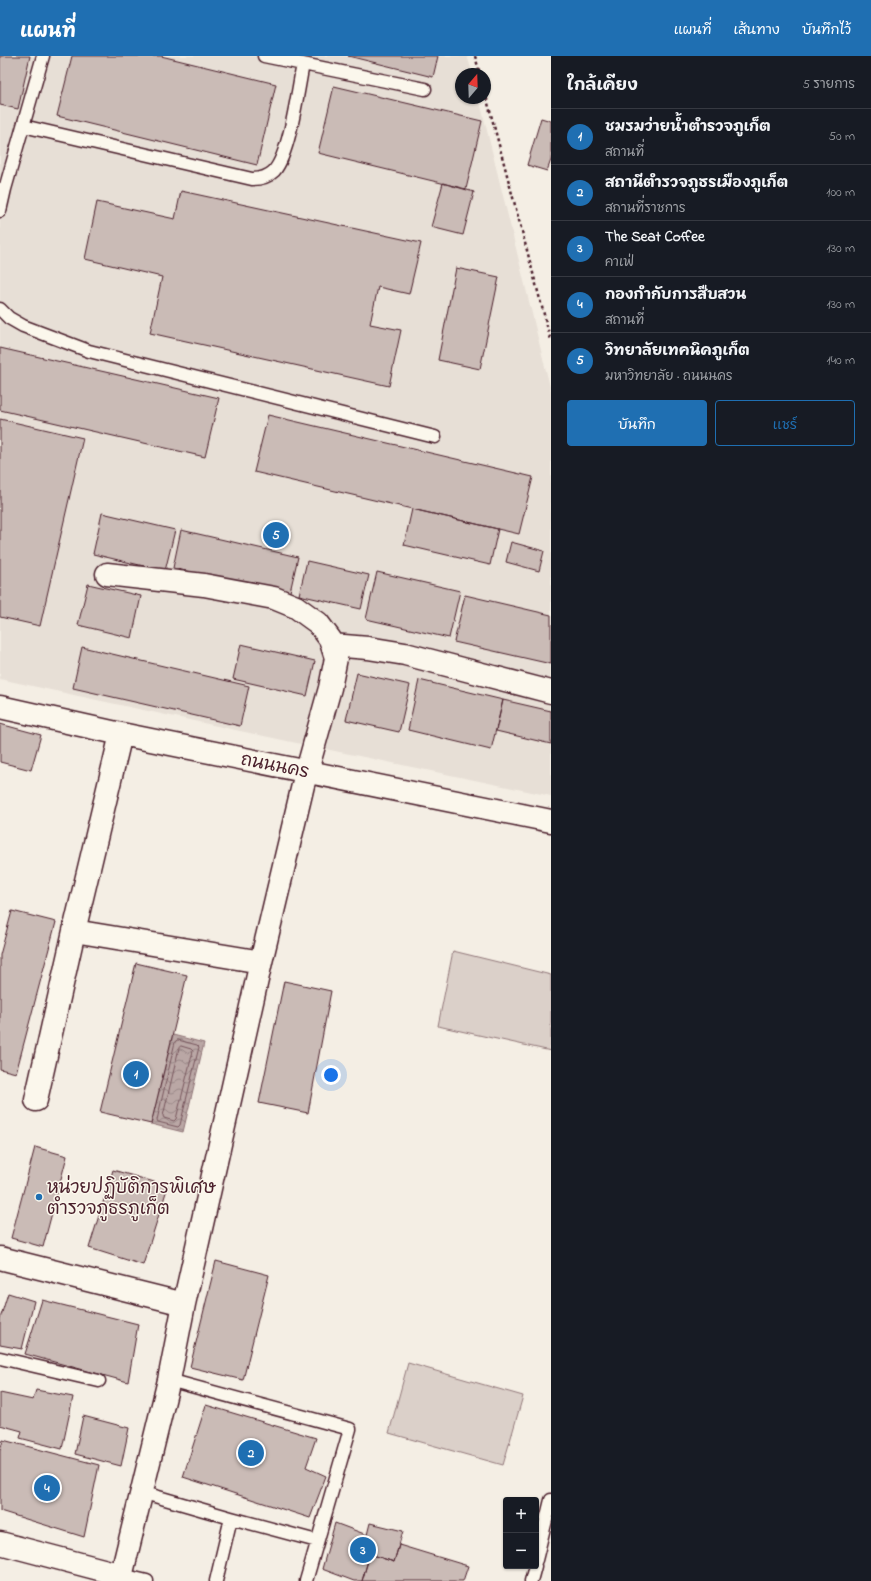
<!DOCTYPE html>
<html lang="th">
<head>
<meta charset="utf-8">
<style>
  :root { --surface:#171b24; --page:#20242c; --text:#f1f3f6; --muted:#9ea1a6; --line:#363941; --accent:#1f6fb2 }
  body { margin:0; font-family:"Indie Flower","Playpen Sans Thai",sans-serif; background:var(--page); color:var(--text) }
  .controls { position:absolute; right:12px; bottom:12px; display:grid; overflow:hidden; border-radius:4px; box-shadow:0 1px 3px #0004 }
  .controls button { width:36px; height:36px; display:grid; place-items:center; padding:0; border:0; border-bottom:1px solid var(--line); background:var(--surface); color:var(--text); font:20px sans-serif }
  .compass { position:absolute; left:455px; top:12px; width:36px; height:36px; border-radius:50%; background:var(--surface); box-shadow:0 1px 3px #0004; rotate:19deg }
  .you { position:absolute; left:331px; top:1019px; width:14px; height:14px; margin:-10px; border:3px solid #fff; border-radius:50%; background:#1a73e8; box-shadow:0 0 0 6px #1a73e833 }
  .badge { display:grid; place-items:center; width:26px; height:26px; border-radius:50%; background:var(--accent); color:#fff; font-size:13px; font-weight:700 }
  .pin { position:absolute; translate:-50% -50%; border:2px solid #fff; box-shadow:0 1px 4px #0006 }
  .list { margin:0; padding:0; list-style:none }
  h2 { display:flex; justify-content:space-between; align-items:center; height:52px; margin:0; padding:0 16px; font-size:17px }
  h2 small { font-size:13px; font-weight:400; color:var(--muted) }
  .list li { display:grid; grid-template-columns:26px 1fr auto; gap:12px; align-items:center; box-sizing:border-box; height:56px; padding:0 16px; border-top:1px solid var(--line) }
  .list b { display:block; font-size:15px; white-space:nowrap }
  .list p { margin:0; font-size:13px; white-space:nowrap; color:var(--muted) }
  .list em { font-size:13px; font-style:normal; color:var(--muted) }
  .actions { display:flex; gap:8px; padding:12px 16px }
  .actions a { flex:1; padding:9px 0; border:1px solid var(--accent); border-radius:4px; text-align:center; font-size:14px; color:var(--accent) }
  .actions .main { background:var(--accent); color:#fff }
  .map { position:relative; flex:none; width:551px; height:1525px; overflow:hidden }
  header { display:flex; align-items:center; gap:24px; box-sizing:border-box; height:56px; padding:0 20px; background:var(--accent); color:#fff }
  header strong { font-size:19px }
  nav { display:flex; gap:22px; margin-inline-start:auto; font-size:14px }
  main { display:flex }
  aside { flex:1; background:var(--surface) }
  .map>svg:first-child { display:block }
  .built { fill:#e7dfd6 }
  .grass { fill:#dbd0c9; stroke:#92787a }
  .water { fill:url(#water-waves); stroke:#8d7174 }
  .lines { fill:none; stroke-linecap:round; stroke-linejoin:round }
  .shore { stroke:#77555c; stroke-width:1 }
  .building { fill:#cabbb6; stroke:#4a1f2b }
  .lane-casing { stroke:#4a1f2b; stroke-width:15 }
  .street-casing { stroke:#4a1f2b; stroke-width:25 }
  .path { stroke:#4a1f2b; stroke-width:2.5; stroke-dasharray:3 3; stroke-linecap:butt }
  .lane { stroke:#fbf7ec; stroke-width:12 }
  .street { stroke:#fbf7ec; stroke-width:22 }
  .poi-dot { fill:#1f6fb2; stroke:#fbf7ec; stroke-width:1.5 }
  .labels { text-anchor:middle; stroke-width:3; stroke-linejoin:round; paint-order:stroke }
  .street-label { font-size:18px; fill:#4a1f2b; stroke:#fbf7ec }
  .poi-label { font-size:18px; fill:#4a1f2b; stroke:#fbf7ec; text-anchor:start }
</style>
</head>
<body>
<header>
<strong>แผนที่</strong>
<nav><a>แผนที่</a><a>เส้นทาง</a><a>บันทึกไว้</a></nav>
</header>
<main>
<div class="map">
<svg width="551" height="1525" viewBox="0 0 551 1525">
  <defs>
    <pattern id="water-waves" width="16" height="10" patternUnits="userSpaceOnUse"><rect width="16" height="10" fill="#baa7a5"/><path d="M0 5q4-4 8 0t8 0" fill="none" stroke="#998787"/></pattern>
  </defs>
  <rect width="100%" height="100%" fill="#f4eee4"/>
  <filter id="ink" filterUnits="userSpaceOnUse"><feTurbulence type="fractalNoise" baseFrequency=".025" numOctaves="2"/><feDisplacementMap in="SourceGraphic" scale="8" xChannelSelector="R" yChannelSelector="G"/><feConvolveMatrix kernelMatrix="1 2 1 2 8 2 1 2 1" color-interpolation-filters="sRGB"/></filter>
  <g filter="url(#ink)">
    <path class="built" d="M 0,0 L 467,0 L 473,18 L 461,18 L 461,42 L 479,42 L 551,335 L 551,740 L 287,685 L 0,623 Z"/>
    <path class="grass" d="M 453,895 L 551,919 L 551,995 L 438,970 Z
      M 408,1307 L 523,1340 L 503,1409 L 389,1377 Z"/>
    <path class="water" d="M 173,979 L 204,987 L 183,1076 L 151,1068 Z"/>
    <g class="lines">
      <path class="shore" d="M 178,984 L 197,989 L 199,991 L 180,1069 L 178,1071 L 158,1066 L 157,1064 L 175,986 Z
        M 181,990 L 191,993 L 193,995 L 176,1063 L 174,1065 L 164,1062 L 163,1060 L 179,992 Z"/>
    </g>
    <path class="building" d="M 0,0 L 30,0 L 18,53 L 0,49 Z
      M 72,0 L 161,0 L 276,28 L 257,109 L 57,60 Z
      M 348,0 L 438,0 L 433,21 Z
      M 334,30 L 482,65 L 466,133 L 318,97 Z
      M 541,62 L 551,65 L 551,104 L 547,115 L 527,109 Z
      M 443,127 L 474,136 L 463,179 L 431,171 Z
      M 181,135 L 421,187 L 409,238 L 378,231 L 370,268 L 401,274 L 389,330 L 150,277 L 162,221 L 85,203 L 97,146 L 175,163 Z
      M 456,212 L 499,221 L 480,313 L 438,304 Z
      M 0,292 L 219,342 L 205,401 L 0,354 Z
      M 268,359 L 533,421 L 519,478 L 254,416 Z
      M 0,363 L 83,382 L 40,570 L 0,561 Z
      M 412,453 L 498,473 L 490,509 L 404,489 Z
      M 102,457 L 175,474 L 165,515 L 93,498 Z
      M 181,474 L 298,501 L 289,540 L 173,512 Z
      M 511,486 L 544,495 L 539,515 L 506,506 Z
      M 307,505 L 369,519 L 361,553 L 299,539 Z
      M 377,516 L 460,535 L 449,582 L 366,563 Z
      M 88,528 L 141,540 L 132,582 L 78,569 Z
      M 465,539 L 551,559 L 551,608 L 454,586 Z
      M 241,588 L 315,605 L 307,640 L 233,623 Z
      M 82,591 L 249,630 L 240,670 L 73,632 Z
      M 357,617 L 410,629 L 399,676 L 346,664 Z
      M 419,624 L 503,644 L 491,694 L 408,674 Z
      M 503,644 L 551,655 L 551,688 L 496,675 Z
      M 0,668 L 41,679 L 31,714 L 0,706 Z
      M 12,855 L 56,866 L 16,1017 L 0,1013 L 0,899 Z
      M 136,907 L 187,919 L 151,1068 L 100,1056 Z
      M 284,925 L 331,935 L 308,1057 L 259,1047 Z
      M 35,1091 L 67,1100 L 43,1191 L 11,1182 Z
      M 113,1114 L 168,1130 L 143,1209 L 89,1192 Z
      M 216,1205 L 269,1219 L 243,1324 L 190,1311 Z
      M 8,1237 L 34,1245 L 22,1293 L 0,1289 L 0,1263 Z
      M 42,1244 L 138,1268 L 128,1326 L 25,1298 Z
      M 36,1334 L 73,1341 L 62,1393 L 20,1382 L 22,1375 L 0,1369 L 0,1337 L 33,1344 Z
      M 206,1349 L 316,1382 L 306,1411 L 326,1420 L 310,1462 L 183,1421 Z
      M 83,1360 L 129,1372 L 121,1410 L 75,1398 Z
      M 3,1384 L 99,1409 L 84,1481 L 0,1455 L 0,1395 Z
      M 335,1467 L 367,1479 L 370,1467 L 403,1475 L 394,1506 L 370,1498 L 362,1525 L 354,1525 L 322,1513 Z
      M 399,1489 L 468,1510 L 463,1525 L 362,1525 L 370,1498 L 394,1506 Z"/>
    <g class="lines">
      <defs>
        <path id="lane" d="M 264,0 L 425,33
          M 23,70 L 252,123 C 260,123 268,121 274,115 C 290,97 298,33 303,8
          M 0,133 L 5,133 L 0,155
          M 5,133 L 43,0
          M 0,253 L 9,262 L 23,270 L 89,295 L 435,381
          M 0,1302 L 99,1325
          M 169,1324 L 350,1373 L 306,1525
          M 141,1436 L 231,1462 L 317,1485
          M 536,1504 L 551,1444
          M 122,1519 L 147,1525
          M 216,1525 L 231,1462
          M 531,1525 L 535,1510"/>
        <path id="street" d="M 107,518 L 204,529 L 274,542 L 296,551 L 318,567 L 330,583 L 336,602 L 330,632 L 303,729 L 261,906 L 184,1248 L 169,1324 L 120,1525
          M 332,589 L 368,592 L 405,598 L 551,636
          M 0,651 L 121,678 L 551,765
          M 74,875 L 261,906
          M 36,1044 L 74,875 L 121,678
          M 0,1202 L 184,1248
          M 0,1487 L 122,1519"/>
      </defs>
      <use href="#lane" class="lane-casing"/>
      <use href="#street" class="street-casing"/>
      <path class="path" d="M 475,0 L 480,18
        M 485,36 L 551,285"/>
      <use href="#lane" class="lane"/>
      <use href="#street" class="street"/>
    </g>
  </g>
  <circle class="poi-dot" cx="39" cy="1141" r="4"/>
  <g class="labels">
    <g class="street-label">
      <text transform="translate(275 709) rotate(11)" y="6">ถนนนคร</text>
    </g>
    <g class="poi-label">
      <text x="47" y="1137">หน่วยปฏิบัติการพิเศษ<tspan x="47" dy="21">ตำรวจภูธรภูเก็ต</tspan></text>
    </g>
  </g>
</svg>
<div class="controls">
<button>+</button>
<button>−</button>
</div>
<svg class="compass" viewBox="-18 -18 36 36"><path d="M0-13l5 13h-10z" fill="#e53935"/><path d="M0 13l5-13h-10z" fill="#9ea1a6"/></svg>
<div class="you"></div>
<div class="pin badge" style="left:136px;top:1018px">1</div>
<div class="pin badge" style="left:251px;top:1397px">2</div>
<div class="pin badge" style="left:363px;top:1494px">3</div>
<div class="pin badge" style="left:47px;top:1432px">4</div>
<div class="pin badge" style="left:276px;top:479px">5</div>
</div>
<aside>
<h2>ใกล้เคียง<small>5 รายการ</small></h2>
<ul class="list">
<li><span class="badge">1</span><div><b>ชมรมว่ายน้ำตำรวจภูเก็ต</b><p>สถานที่</p></div><em>50 m</em></li>
<li><span class="badge">2</span><div><b>สถานีตำรวจภูธรเมืองภูเก็ต</b><p>สถานที่ราชการ</p></div><em>100 m</em></li>
<li><span class="badge">3</span><div><b>The Seat Coffee</b><p>คาเฟ่</p></div><em>130 m</em></li>
<li><span class="badge">4</span><div><b>กองกำกับการสืบสวน</b><p>สถานที่</p></div><em>130 m</em></li>
<li><span class="badge">5</span><div><b>วิทยาลัยเทคนิคภูเก็ต</b><p>มหาวิทยาลัย · ถนนนคร</p></div><em>140 m</em></li>
</ul>
<div class="actions"><a class="main">บันทึก</a><a>แชร์</a></div>
</aside>
</main>
</body>
</html>
